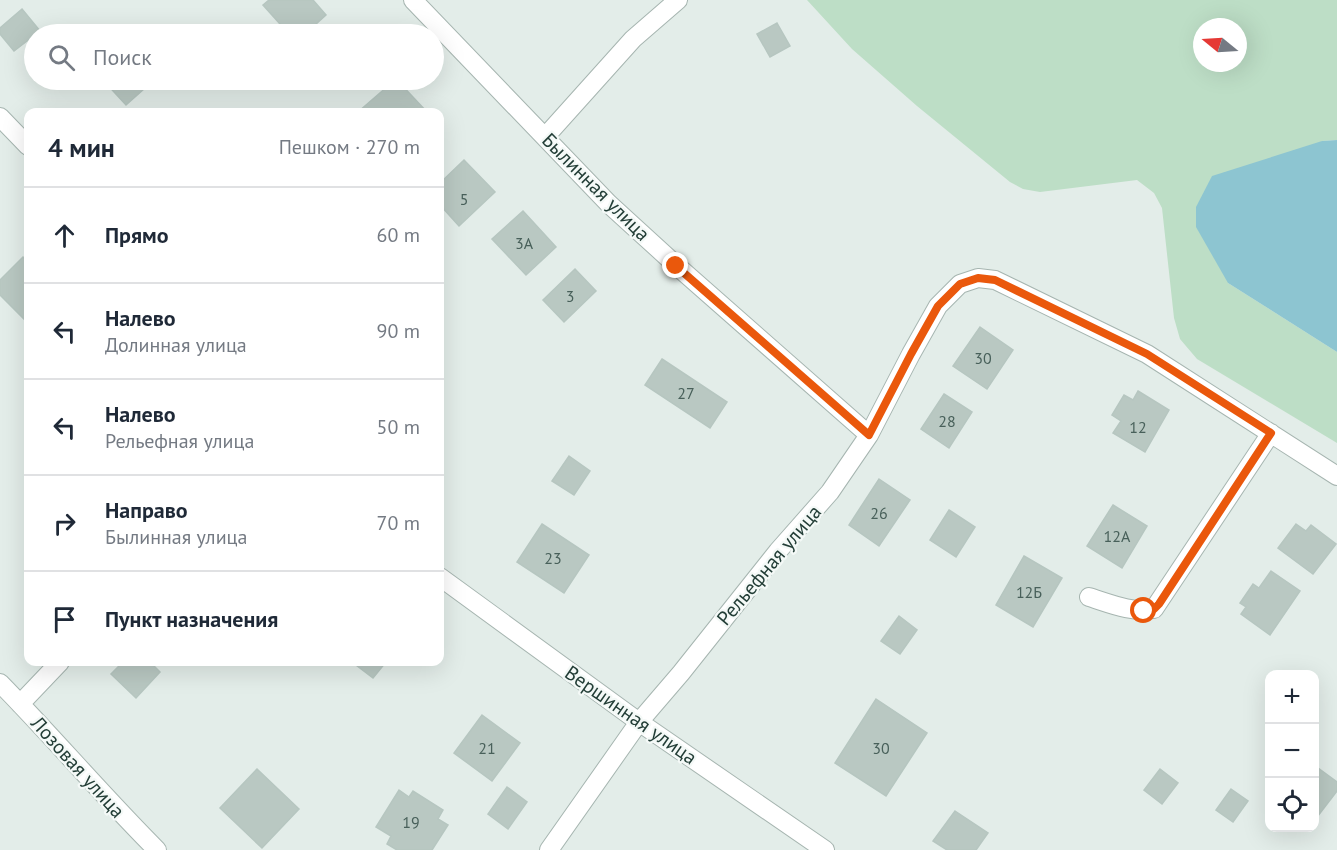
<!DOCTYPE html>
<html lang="ru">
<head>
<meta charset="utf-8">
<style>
  :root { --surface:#fff; --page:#f2f2f3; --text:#1f2937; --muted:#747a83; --line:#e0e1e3 }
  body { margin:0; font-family:"PT Sans",sans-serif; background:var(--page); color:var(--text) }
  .controls { position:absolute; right:18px; bottom:18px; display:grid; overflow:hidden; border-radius:12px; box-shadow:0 6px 24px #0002 }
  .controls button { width:54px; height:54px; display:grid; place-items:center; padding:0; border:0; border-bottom:2px solid var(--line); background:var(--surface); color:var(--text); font:30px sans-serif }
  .compass { position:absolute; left:1193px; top:18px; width:54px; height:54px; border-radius:50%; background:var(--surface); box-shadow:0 6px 24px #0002; rotate:288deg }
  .stop { position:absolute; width:18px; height:18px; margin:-14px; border:4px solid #ea580c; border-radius:50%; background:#fff }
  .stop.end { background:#ea580c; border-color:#fff; box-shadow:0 2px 6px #0008 }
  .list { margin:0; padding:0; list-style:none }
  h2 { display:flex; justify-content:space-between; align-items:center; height:78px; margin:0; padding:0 24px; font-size:26px }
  h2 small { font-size:20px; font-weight:400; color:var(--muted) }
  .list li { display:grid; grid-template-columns:39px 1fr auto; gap:18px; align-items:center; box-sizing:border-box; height:96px; padding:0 24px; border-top:2px solid var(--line) }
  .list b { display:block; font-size:22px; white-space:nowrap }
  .list p { margin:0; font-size:20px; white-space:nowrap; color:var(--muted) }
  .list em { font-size:20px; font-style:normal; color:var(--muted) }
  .icon { flex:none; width:33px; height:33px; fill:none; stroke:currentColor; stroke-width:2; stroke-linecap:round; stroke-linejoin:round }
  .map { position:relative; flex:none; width:1337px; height:850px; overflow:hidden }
  .search { position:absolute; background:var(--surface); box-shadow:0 6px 24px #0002; left:24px; top:24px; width:420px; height:66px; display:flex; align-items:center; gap:15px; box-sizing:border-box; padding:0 21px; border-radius:33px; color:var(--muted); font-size:22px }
  .panel { position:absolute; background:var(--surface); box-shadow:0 6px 24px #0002; left:24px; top:108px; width:420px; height:558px; border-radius:12px }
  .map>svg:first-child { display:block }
  .green { fill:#bddec6; fill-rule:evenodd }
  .water { fill:#8dc5d1 }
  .building { fill:#b9c8c2; stroke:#b6c6c0; stroke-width:1.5 }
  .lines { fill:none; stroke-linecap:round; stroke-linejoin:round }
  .minor-casing { stroke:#a6b5b0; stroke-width:20 }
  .minor { stroke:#fff; stroke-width:18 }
  .route { stroke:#ea580c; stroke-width:8 }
  .labels { text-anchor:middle; stroke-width:4.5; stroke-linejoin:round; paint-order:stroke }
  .number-label { font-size:16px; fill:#48605a }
  .street-label { font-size:20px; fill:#233e37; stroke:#f4f9f7 }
</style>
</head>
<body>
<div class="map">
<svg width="1337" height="850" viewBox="0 0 1337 850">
  <rect width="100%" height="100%" fill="#e3ede9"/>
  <path class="green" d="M 807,0 L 1337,0 L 1337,140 L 1322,141 L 1228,283 L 1337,352 L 1337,443 L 1197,359 L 1180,339 L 1174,318 L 1162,208 L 1154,193 L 1137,180 L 1040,192 L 1023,189 L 1010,182 L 917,106 L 852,49 ZM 1202,27 L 1238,27 L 1238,63 L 1202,63 Z"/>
  <path class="water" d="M 1337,140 L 1337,352 L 1228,283 L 1196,227 L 1196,207 L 1212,176 L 1322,141 Z"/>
  <path class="building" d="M 269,0 L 313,0 L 326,15 L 305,34 L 289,34 L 263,5 Z
    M 22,9 L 40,31 L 14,51 L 0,34 L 0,28 Z
    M 777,23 L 790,46 L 770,57 L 757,34 Z
    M 103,80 L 154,80 L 126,105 Z
    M 395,80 L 397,80 L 427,112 L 358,112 Z
    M 464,160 L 495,192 L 459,226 L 440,205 L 440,183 Z
    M 523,211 L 556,247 L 526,275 L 492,239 Z
    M 23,257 L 28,262 L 28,316 L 25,320 L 0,295 L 0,280 Z
    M 575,269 L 596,291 L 564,322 L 543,300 Z
    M 980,327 L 1013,350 L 987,389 L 953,366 Z
    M 662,359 L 727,402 L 710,428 L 645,385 Z
    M 1138,391 L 1169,410 L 1145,452 L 1113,433 L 1121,421 L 1112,415 L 1124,395 L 1133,400 Z
    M 944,394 L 972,412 L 949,448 L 921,429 Z
    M 569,456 L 590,471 L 574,495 L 552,481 Z
    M 879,479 L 910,500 L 879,546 L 849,525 Z
    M 1113,505 L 1147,526 L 1122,568 L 1087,546 Z
    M 949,510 L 975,527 L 956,557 L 930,540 Z
    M 542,524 L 589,555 L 564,593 L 517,562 Z
    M 1296,524 L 1306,531 L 1311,525 L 1336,544 L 1313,574 L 1278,548 Z
    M 1024,556 L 1062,578 L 1033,627 L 996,605 Z
    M 1271,571 L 1300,591 L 1270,635 L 1241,614 L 1246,607 L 1240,603 L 1253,584 L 1259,588 Z
    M 899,616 L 917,630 L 900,654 L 881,641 Z
    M 123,662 L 150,662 L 160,672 L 136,698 L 111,674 Z
    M 352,662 L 386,662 L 373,678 Z
    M 876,699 L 927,733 L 886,796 L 835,763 Z
    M 482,715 L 520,743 L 492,781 L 454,753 Z
    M 1314,765 L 1337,782 L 1337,791 L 1314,821 Z
    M 257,769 L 299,809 L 262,848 L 220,808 Z
    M 1160,769 L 1178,783 L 1162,804 L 1144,790 Z
    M 507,787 L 527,802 L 508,829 L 488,814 Z
    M 1231,789 L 1248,801 L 1233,822 L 1216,810 Z
    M 399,790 L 409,797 L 413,791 L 443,810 L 438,819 L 448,825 L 432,850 L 397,850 L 387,844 L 391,836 L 376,827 Z
    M 955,811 L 988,833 L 976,850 L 947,850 L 933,841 Z"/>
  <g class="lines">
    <defs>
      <path id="minor" d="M 413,0 L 609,204 L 677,266 L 869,435
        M 0,117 L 28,146
        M 545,137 L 633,39 L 678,0
        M 440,577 L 639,722 L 825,850
        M 1089,597 C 1111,604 1132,613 1154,609 L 1271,433
        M 0,683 C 54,738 103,796 157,850
        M 20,704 L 60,662
        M 549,850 L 639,722 L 681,673 L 778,551 L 830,492 L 869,435 L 911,354 L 938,306 L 960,284 L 978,278 L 995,280 L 1147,354 L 1337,476"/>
    </defs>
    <use href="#minor" class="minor-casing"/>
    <use href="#minor" class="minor"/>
  </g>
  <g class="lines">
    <path class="route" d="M 676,266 L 869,435 L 911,354 L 938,306 L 960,284 L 978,278 L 995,280 L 1147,354 L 1271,433 L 1159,604 L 1154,609 L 1144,611"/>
  </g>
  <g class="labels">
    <g class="number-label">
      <text x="464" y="205">5</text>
      <text x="524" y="249">3А</text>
      <text x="570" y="302">3</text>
      <text x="983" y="364">30</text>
      <text x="686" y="399">27</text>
      <text x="947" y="427">28</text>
      <text x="1138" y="433">12</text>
      <text x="879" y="519">26</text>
      <text x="1117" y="542">12А</text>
      <text x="553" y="564">23</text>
      <text x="1029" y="598">12Б</text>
      <text x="487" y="754">21</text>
      <text x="881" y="754">30</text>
      <text x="411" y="828">19</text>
    </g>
    <g class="street-label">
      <text transform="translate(596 187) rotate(45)" y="7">Былинная улица</text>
      <text transform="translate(769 565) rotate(-50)" y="7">Рельефная улица</text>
      <text transform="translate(631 715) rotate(35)" y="7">Вершинная улица</text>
      <text transform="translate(78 767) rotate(48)" y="7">Лозовая улица</text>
    </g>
  </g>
</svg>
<div class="controls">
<button>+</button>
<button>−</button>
<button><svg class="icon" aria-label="locate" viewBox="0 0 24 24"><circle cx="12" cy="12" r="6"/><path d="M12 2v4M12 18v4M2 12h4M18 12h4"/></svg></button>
</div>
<svg class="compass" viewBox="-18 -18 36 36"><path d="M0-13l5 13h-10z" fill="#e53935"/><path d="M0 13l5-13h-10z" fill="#747a83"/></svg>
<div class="stop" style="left:1144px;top:611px"></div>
<div class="stop end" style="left:676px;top:266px"></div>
<div class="search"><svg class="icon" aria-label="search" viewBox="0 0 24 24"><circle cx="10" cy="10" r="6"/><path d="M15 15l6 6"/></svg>Поиск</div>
<section class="panel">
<h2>4 мин<small>Пешком · 270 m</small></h2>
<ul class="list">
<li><svg class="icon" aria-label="ahead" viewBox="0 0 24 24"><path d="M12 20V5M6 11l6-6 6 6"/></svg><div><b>Прямо</b></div><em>60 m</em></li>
<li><svg class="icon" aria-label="left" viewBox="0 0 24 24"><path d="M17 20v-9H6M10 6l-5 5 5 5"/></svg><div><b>Налево</b><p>Долинная улица</p></div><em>90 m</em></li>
<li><svg class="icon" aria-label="left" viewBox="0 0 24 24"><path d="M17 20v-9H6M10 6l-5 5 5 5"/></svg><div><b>Налево</b><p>Рельефная улица</p></div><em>50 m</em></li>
<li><svg class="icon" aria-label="right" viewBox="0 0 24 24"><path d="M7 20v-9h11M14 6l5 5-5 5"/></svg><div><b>Направо</b><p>Былинная улица</p></div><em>70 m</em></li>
<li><svg class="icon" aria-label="arrive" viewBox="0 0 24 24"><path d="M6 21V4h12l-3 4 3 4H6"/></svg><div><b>Пункт назначения</b></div></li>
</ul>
</section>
</div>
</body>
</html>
